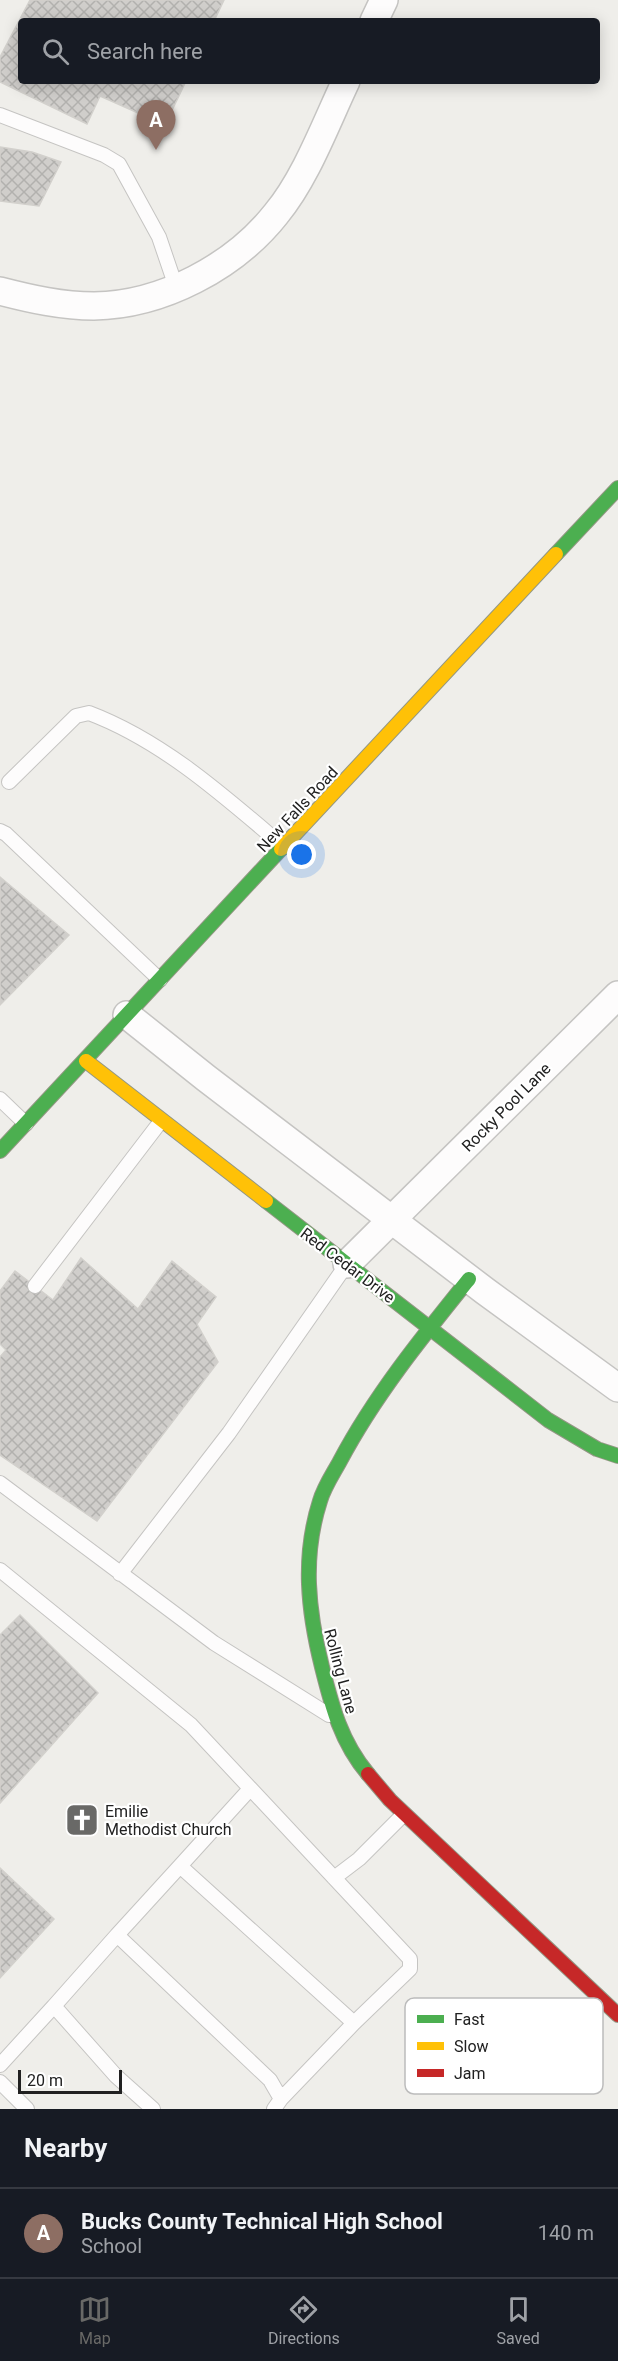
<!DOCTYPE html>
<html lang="en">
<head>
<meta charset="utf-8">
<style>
  :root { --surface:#171b24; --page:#20242c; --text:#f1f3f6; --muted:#9ea1a6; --line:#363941; --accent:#696967 }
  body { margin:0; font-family:Roboto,sans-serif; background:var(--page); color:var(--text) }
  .scale { position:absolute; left:18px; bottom:15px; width:104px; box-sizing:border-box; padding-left:6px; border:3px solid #212121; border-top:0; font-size:16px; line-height:21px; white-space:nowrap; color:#212121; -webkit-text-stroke:4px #fff; paint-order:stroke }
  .you { position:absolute; left:302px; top:855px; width:21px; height:21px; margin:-15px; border:4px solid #fff; border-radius:50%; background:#1a73e8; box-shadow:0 0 0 9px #1a73e833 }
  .badge { display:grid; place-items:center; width:39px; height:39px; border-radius:50%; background:var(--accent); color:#fff; font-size:20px; font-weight:700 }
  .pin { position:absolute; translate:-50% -50px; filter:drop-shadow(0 2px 3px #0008) }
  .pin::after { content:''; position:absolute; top:32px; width:21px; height:18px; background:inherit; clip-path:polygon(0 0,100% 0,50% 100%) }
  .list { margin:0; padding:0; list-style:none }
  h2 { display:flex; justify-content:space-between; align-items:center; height:78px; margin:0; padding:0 24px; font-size:26px }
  h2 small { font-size:20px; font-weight:400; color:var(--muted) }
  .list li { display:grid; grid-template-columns:39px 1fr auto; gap:18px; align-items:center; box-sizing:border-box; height:90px; padding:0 24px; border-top:2px solid var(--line) }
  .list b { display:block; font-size:22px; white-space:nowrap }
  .list p { margin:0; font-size:20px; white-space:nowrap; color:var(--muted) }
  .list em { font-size:20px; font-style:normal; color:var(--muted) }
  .icon { flex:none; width:33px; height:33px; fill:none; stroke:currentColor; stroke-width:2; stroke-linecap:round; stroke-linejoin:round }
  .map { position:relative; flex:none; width:618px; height:2109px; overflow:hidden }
  .search { position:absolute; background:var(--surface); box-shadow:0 3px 15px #0003; left:18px; right:18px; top:18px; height:66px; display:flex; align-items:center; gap:15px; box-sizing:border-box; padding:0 21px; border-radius:6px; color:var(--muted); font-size:22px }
  .sheet { height:168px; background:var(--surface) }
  nav { display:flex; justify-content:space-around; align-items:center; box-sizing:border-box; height:84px; border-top:2px solid var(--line); background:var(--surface); font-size:16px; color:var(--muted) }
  nav a { display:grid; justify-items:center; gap:3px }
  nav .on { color:var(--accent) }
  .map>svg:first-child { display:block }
  .building { fill:url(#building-cross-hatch); stroke:#d2d0cc; stroke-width:1.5 }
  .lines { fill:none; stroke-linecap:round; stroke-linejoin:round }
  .lane-casing { stroke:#c5c4c2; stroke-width:16 }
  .street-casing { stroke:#c5c4c2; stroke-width:30 }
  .fast-casing { stroke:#939784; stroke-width:16 }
  .slow-casing { stroke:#939784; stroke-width:16 }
  .jam-casing { stroke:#939784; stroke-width:16 }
  .lane { stroke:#fdfcfc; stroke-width:14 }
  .street { stroke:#fdfcfc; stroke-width:27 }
  .fast { stroke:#4caf50; stroke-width:14 }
  .slow { stroke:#ffc107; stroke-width:14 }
  .jam { stroke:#c62828; stroke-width:14 }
  .labels { text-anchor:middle; stroke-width:4.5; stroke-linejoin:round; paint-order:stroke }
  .street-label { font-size:16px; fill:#212121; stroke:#fff }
  .poi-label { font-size:16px; fill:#212121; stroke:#fff; text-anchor:start }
  .key { fill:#fff; stroke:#bcbcbc; stroke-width:1.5 }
  .key-label { font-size:16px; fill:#212121 }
</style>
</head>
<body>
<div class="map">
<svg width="618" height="2109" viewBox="0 0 618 2109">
  <defs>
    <pattern id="building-cross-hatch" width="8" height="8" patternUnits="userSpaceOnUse" patternTransform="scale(1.5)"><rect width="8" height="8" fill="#d0cecb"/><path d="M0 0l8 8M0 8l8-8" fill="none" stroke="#b2b1ae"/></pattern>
  </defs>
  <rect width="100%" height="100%" fill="#efeeea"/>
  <path class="building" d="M 30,0 L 224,0 L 214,21 L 21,21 L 21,81 L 186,81 L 165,125 L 100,96 L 87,124 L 0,82 L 0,57 Z
    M 0,147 L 32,152 L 61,162 L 39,206 L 0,201 Z
    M 0,877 L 69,935 L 0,1005 Z
    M 81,1258 L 138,1309 L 172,1261 L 216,1297 L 197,1324 L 218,1362 L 97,1521 L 0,1455 L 0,1357 L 6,1350 L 0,1344 L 0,1291 L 15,1271 L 53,1300 Z
    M 20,1615 L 98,1693 L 0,1803 L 0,1635 Z
    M 0,1868 L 54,1919 L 0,1978 Z"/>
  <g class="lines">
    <defs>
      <path id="lane" d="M 0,115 L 104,155 L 119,164 L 159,237 L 176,287
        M 9,782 L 76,716 L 89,713 C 163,741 224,796 284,847
        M 0,831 L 6,834 L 160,980
        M 0,1099 L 26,1124
        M 35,1286 L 161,1121
        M 0,1483 L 214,1643 L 329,1715
        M 0,1570 L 191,1725 L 410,1959 L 410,1969 L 354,2023 L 180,1866 L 117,1935 L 270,2080 L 281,2099 L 274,2109
        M 120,1574 L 229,1433 L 347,1264
        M 180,1866 L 249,1790
        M 334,1878 L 359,1859 L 404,1814
        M 54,2006 L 117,1935
        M 0,2065 L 54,2006 L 116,2076 L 153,2109
        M 0,2082 L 27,2109
        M 281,2099 L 354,2023"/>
      <path id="street" d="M 374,21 L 384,0
        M 0,291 C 31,299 62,306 94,306 C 162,305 234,267 276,214 C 306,178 326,123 346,81
        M 127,1015 L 206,1078 L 485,1291 L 618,1388
        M 347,1264 L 618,995"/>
      <path id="fast" d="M 556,554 L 618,488
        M 0,1151 L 281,849
        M 266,1201 L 548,1420 L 597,1449 L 618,1456
        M 368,1774 C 341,1742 332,1707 322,1667 C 308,1611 302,1557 320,1501 C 324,1487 333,1474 340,1461 C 375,1395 423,1336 469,1279"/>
      <path id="slow" d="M 281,849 L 556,554
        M 86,1061 L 266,1201"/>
      <path id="jam" d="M 368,1774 L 390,1800 L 618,2015"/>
    </defs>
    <use href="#lane" class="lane-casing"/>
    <use href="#street" class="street-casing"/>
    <use href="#fast" class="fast-casing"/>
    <use href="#slow" class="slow-casing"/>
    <use href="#jam" class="jam-casing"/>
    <use href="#lane" class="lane"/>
    <use href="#street" class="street"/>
    <use href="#fast" class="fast"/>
    <use href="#slow" class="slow"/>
    <use href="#jam" class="jam"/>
  </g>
  <defs>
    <symbol id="church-square" viewBox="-11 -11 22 22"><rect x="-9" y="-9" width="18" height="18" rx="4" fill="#696967" stroke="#fff"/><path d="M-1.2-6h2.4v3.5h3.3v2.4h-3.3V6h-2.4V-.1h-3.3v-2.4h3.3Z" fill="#fff"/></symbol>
  </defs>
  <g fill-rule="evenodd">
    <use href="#church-square" x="63" y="1801" width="38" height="38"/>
  </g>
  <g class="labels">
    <g class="street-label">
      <text transform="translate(297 809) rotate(-47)" y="6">New Falls Road</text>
      <text transform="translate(506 1107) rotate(-45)" y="6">Rocky Pool Lane</text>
      <text transform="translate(348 1265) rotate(37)" y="6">Red Cedar Drive</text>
      <text transform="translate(341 1671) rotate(75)" y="6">Rolling Lane</text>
    </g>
    <g class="poi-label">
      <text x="105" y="1817">Emilie<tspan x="105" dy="18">Methodist Church</tspan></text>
    </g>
  </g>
  <rect x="405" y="1998" width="198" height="96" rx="9" class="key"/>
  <rect x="417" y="2015" width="27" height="8" fill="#4caf50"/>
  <rect x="417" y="2042" width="27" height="8" fill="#ffc107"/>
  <rect x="417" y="2069" width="27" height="8" fill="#c62828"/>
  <g class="key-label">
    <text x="454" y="2025">Fast</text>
    <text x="454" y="2052">Slow</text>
    <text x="454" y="2079">Jam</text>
  </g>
</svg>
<div class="scale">20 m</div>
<div class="you"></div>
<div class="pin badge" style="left:156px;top:150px;background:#8d6e63">A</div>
<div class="search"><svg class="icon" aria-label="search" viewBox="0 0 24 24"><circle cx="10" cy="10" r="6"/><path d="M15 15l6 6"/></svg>Search here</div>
</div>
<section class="sheet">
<h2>Nearby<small></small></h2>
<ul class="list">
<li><span class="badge" style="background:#8d6e63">A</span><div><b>Bucks County Technical High School</b><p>School</p></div><em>140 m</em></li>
</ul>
</section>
<nav>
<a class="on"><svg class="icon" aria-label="map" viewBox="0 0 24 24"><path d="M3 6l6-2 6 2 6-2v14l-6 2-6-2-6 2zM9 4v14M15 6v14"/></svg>Map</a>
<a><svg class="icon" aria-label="directions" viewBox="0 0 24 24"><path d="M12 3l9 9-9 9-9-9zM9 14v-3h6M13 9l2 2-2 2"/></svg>Directions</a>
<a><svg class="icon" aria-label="saved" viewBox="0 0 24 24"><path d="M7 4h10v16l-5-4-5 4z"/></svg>Saved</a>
</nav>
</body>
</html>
